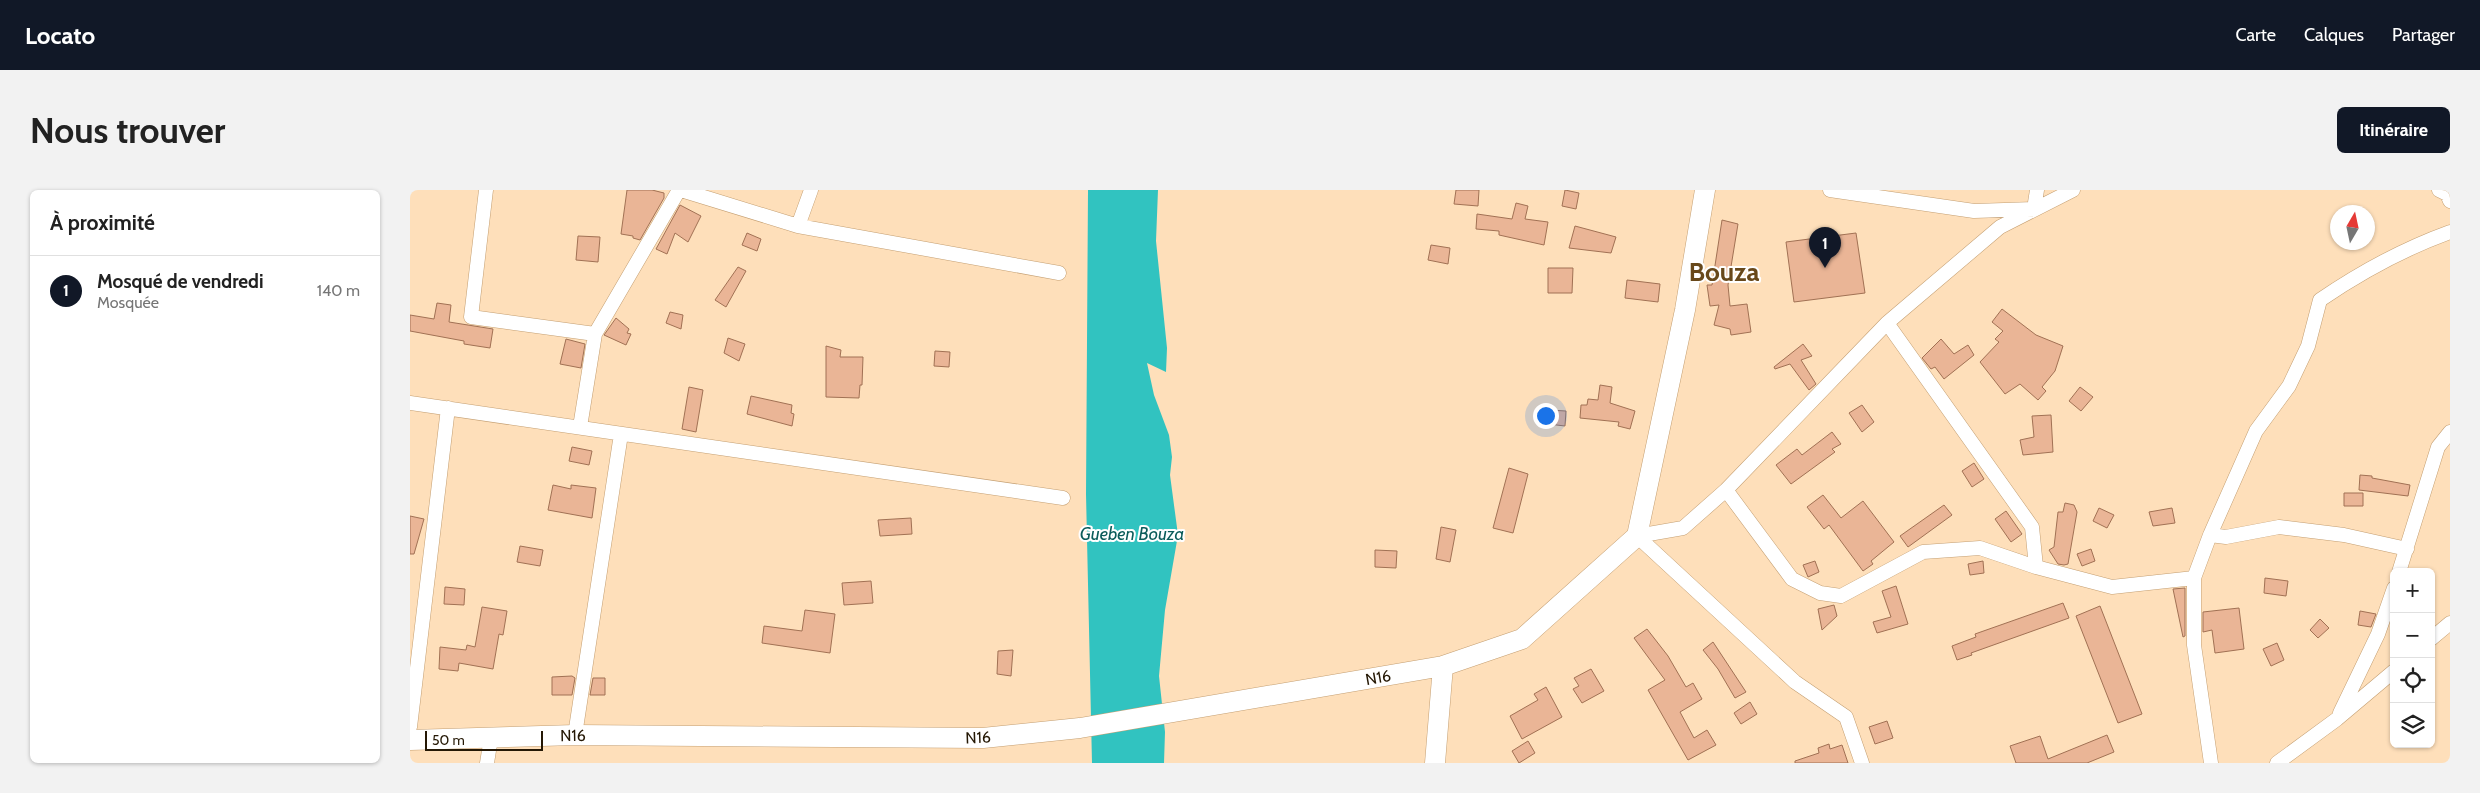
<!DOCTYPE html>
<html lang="fr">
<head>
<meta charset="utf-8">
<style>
  :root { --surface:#fff; --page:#f2f2f2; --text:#222; --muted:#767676; --line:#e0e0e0; --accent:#111827 }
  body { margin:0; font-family:Cabin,sans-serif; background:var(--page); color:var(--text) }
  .controls { position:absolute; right:15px; bottom:15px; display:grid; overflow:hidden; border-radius:8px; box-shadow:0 1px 4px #0004 }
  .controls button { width:45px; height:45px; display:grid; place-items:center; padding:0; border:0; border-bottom:1px solid var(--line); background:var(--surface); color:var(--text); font:25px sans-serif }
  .compass { position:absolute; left:1920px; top:15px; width:45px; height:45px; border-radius:50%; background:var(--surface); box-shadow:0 1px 4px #0004; rotate:9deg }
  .scale { position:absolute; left:15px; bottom:12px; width:118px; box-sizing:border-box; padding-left:5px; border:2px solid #251805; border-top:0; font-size:14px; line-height:18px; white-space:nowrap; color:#251805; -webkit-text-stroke:4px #fff; paint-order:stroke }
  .you { position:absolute; left:1135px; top:225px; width:18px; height:18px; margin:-12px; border:4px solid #fff; border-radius:50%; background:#1a73e8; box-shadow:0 0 0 8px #1a73e833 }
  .badge { display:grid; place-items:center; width:32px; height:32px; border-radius:50%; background:var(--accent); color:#fff; font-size:16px; font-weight:700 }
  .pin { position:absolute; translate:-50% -41px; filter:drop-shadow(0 1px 2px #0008) }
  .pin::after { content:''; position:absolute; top:26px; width:18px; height:15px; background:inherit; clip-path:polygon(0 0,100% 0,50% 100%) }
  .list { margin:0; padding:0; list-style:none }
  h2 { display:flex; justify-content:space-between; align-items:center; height:65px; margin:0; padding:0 20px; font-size:21px }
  h2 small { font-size:16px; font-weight:400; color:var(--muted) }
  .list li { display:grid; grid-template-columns:32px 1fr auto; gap:15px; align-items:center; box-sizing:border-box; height:70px; padding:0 20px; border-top:1px solid var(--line) }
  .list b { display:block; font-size:19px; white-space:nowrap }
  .list p { margin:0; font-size:16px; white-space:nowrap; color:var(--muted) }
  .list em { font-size:16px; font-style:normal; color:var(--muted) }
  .icon { flex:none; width:28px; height:28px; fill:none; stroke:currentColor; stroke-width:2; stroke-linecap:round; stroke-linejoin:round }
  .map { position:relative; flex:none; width:2040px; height:573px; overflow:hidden; border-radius:8px }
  header { display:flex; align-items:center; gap:30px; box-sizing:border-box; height:70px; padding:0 25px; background:var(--accent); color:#fff }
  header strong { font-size:24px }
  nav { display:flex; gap:28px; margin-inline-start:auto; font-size:18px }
  .intro { display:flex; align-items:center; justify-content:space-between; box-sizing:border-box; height:120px; padding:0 30px }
  h1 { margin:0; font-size:35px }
  .button { padding:12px 22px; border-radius:8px; background:var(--accent); color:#fff; font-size:18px; font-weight:700 }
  main { display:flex; gap:30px; padding:0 30px }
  aside { flex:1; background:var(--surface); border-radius:8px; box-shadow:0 1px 4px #0004 }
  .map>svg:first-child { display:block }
  .water { fill:#31c3c0 }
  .building { fill:#eab596; stroke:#a17154 }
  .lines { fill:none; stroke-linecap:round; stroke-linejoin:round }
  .street-casing { stroke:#c49f72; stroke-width:15 }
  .secondary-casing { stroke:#c49f72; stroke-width:21 }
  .street { stroke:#fff; stroke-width:14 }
  .secondary { stroke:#fff; stroke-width:20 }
  .labels { text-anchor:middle; stroke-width:4; stroke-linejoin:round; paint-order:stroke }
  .street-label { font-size:16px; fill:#251805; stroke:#fff }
  .water-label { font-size:18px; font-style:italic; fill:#0b5c5a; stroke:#fff }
  .town-label { font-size:26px; font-weight:bold; fill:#68481a; stroke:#fff }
</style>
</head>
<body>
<header>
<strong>Locato</strong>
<nav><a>Carte</a><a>Calques</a><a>Partager</a></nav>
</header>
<div class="intro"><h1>Nous trouver</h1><a class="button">Itinéraire</a></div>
<main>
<aside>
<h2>À proximité<small></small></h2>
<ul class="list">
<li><span class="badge">1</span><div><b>Mosqué de vendredi</b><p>Mosquée</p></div><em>140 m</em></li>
</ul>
</aside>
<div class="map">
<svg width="2040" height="573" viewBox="0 0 2040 573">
  <rect width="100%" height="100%" fill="#fedfba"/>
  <path class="water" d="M 678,0 L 748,0 L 746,51 L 757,158 L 756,182 L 737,173 L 744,205 L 759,245 L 762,267 L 760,285 L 768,345 L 755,420 L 749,486 L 755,542 L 754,573 L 682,573 L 676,304 Z"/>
  <path class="building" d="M 217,0 L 242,0 L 254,3 L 254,8 L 230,50 L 223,48 L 223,46 L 211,44 Z
    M 1046,0 L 1069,0 L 1068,16 L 1044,14 Z
    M 1155,0 L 1169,3 L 1166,19 L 1152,16 Z
    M 1106,13 L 1118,16 L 1115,29 L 1138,32 L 1134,55 L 1089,45 L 1089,41 L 1066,39 L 1067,24 L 1102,29 Z
    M 270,15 L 291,26 L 278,52 L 265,43 L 257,64 L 246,59 Z
    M 1312,30 L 1328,34 L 1318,95 L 1320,116 L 1337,114 L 1341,142 L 1321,145 L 1320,139 L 1304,135 L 1309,115 L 1300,116 L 1297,95 L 1302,95 Z
    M 1165,36 L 1206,47 L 1201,63 L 1159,58 Z
    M 337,43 L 351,49 L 347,61 L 332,55 Z
    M 1446,43 L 1455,103 L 1384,112 L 1376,52 Z
    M 168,46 L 190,47 L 188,72 L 166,70 Z
    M 1021,55 L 1040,58 L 1038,74 L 1018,70 Z
    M 328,77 L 336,81 L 316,117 L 305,110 Z
    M 1138,78 L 1163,78 L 1162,103 L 1138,103 Z
    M 1217,90 L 1250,94 L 1248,112 L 1215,108 Z
    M 27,113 L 41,115 L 39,132 L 83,139 L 80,158 L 54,154 L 54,151 L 0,141 L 0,125 L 24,129 Z
    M 1592,119 L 1626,145 L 1653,156 L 1645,181 L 1632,197 L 1636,201 L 1628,210 L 1610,194 L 1595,204 L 1570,172 L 1589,152 L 1585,149 L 1593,141 L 1582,132 Z
    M 260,122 L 273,125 L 271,139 L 256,133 Z
    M 206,128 L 219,139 L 217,143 L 221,144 L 216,155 L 194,145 Z
    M 318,148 L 335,154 L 329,171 L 314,163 Z
    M 156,149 L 175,154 L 171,178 L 150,174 Z
    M 1531,149 L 1544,164 L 1558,155 L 1564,165 L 1534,189 L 1525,177 L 1521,179 L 1512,168 Z
    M 1393,154 L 1402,166 L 1391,170 L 1406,194 L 1399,200 L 1380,174 L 1365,179 L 1364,177 Z
    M 416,156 L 431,160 L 430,167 L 453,167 L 452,195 L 450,195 L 449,208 L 416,207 Z
    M 525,161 L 540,162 L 539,177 L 524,176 Z
    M 1190,195 L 1202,197 L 1200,213 L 1225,221 L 1220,239 L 1208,236 L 1209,232 L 1170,228 L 1171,215 L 1177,215 L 1178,209 L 1188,210 Z
    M 279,197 L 293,200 L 286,242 L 272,239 Z
    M 1670,197 L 1683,207 L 1671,221 L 1659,211 Z
    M 341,206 L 382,215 L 381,223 L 384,224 L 382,236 L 337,224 Z
    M 1452,215 L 1464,232 L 1452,242 L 1439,223 Z
    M 1139,220 L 1156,221 L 1155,236 L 1138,234 Z
    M 1641,225 L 1643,262 L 1613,265 L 1610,250 L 1624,247 L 1622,226 Z
    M 1422,242 L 1431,254 L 1422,259 L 1425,262 L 1381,294 L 1366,275 L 1387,259 L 1392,265 Z
    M 162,257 L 182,261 L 179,275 L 159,271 Z
    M 1564,273 L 1574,289 L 1562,297 L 1552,281 Z
    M 1099,278 L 1118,284 L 1103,343 L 1083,338 Z
    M 1950,285 L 1962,286 L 1962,288 L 2000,295 L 1998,306 L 1949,300 Z
    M 143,295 L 161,299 L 161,295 L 186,298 L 182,328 L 138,320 Z
    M 1934,303 L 1953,303 L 1953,316 L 1934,316 Z
    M 1413,305 L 1431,328 L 1453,311 L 1484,352 L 1461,371 L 1463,374 L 1453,381 L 1419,335 L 1414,339 L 1397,317 Z
    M 1655,313 L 1664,315 L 1667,322 L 1658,374 L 1654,375 L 1648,374 L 1639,360 L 1644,357 L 1648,322 L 1653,322 Z
    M 1534,315 L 1542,325 L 1498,357 L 1490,346 Z
    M 1689,318 L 1704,325 L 1697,338 L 1683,331 Z
    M 1762,318 L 1765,333 L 1743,336 L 1739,322 Z
    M 1596,321 L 1612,344 L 1601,352 L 1585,329 Z
    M 0,326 L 14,329 L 4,364 L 0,364 Z
    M 501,328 L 502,344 L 470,346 L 468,330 Z
    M 1031,337 L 1046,340 L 1040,372 L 1026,369 Z
    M 110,356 L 133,360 L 130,376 L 107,372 Z
    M 1681,359 L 1685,371 L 1672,376 L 1667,364 Z
    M 965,360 L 987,361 L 986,378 L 965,377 Z
    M 1405,371 L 1409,382 L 1398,387 L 1393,375 Z
    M 1573,371 L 1574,383 L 1560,385 L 1558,374 Z
    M 1855,388 L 1878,391 L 1876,406 L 1854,403 Z
    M 461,391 L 463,413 L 434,415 L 432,393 Z
    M 1486,396 L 1498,434 L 1467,443 L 1463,432 L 1481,427 L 1472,401 Z
    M 35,397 L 55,399 L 54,415 L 34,414 Z
    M 1775,398 L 1775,446 L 1773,447 L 1763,399 Z
    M 1653,413 L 1659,428 L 1561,463 L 1562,465 L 1547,470 L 1542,456 L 1566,447 L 1565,444 Z
    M 1424,415 L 1427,426 L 1412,440 L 1408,419 Z
    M 1690,416 L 1732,524 L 1708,533 L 1666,426 Z
    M 72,417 L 97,421 L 93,445 L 89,444 L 83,479 L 49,473 L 48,481 L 29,479 L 30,457 L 56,460 L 57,455 L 65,457 Z
    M 1829,418 L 1834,459 L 1805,463 L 1802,440 L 1793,442 L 1793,422 Z
    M 395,420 L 425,424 L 420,463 L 352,453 L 354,436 L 392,441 Z
    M 1950,421 L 1966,424 L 1961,437 L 1948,435 Z
    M 1910,429 L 1919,438 L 1908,448 L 1900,440 Z
    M 1237,439 L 1258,466 L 1276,497 L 1283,493 L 1292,509 L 1270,522 L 1284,548 L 1297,540 L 1306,555 L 1278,570 L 1238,500 L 1255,490 L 1224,448 Z
    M 1303,452 L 1336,502 L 1325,508 L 1308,479 L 1293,460 Z
    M 1867,453 L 1874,470 L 1861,476 L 1853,459 Z
    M 603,460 L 601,486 L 587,484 L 588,461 Z
    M 1181,479 L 1194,501 L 1172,513 L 1163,499 L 1169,496 L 1164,488 Z
    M 162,486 L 165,488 L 162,505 L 142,505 L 142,487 Z
    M 183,488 L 195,488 L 195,505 L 180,505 Z
    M 1136,497 L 1152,527 L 1112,549 L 1100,526 L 1128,510 L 1124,504 Z
    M 1340,512 L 1347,524 L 1331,534 L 1324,523 Z
    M 1477,531 L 1483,548 L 1465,554 L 1459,537 Z
    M 1697,545 L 1704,562 L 1677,573 L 1606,573 L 1600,556 L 1630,546 L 1638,569 Z
    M 1118,551 L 1125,563 L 1109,573 L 1102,561 Z
    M 1419,554 L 1420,559 L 1432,555 L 1438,573 L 1385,573 L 1385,571 L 1409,563 L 1408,558 Z"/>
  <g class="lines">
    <defs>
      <path id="street" d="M 76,0 L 61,127 L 185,144
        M 271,0 L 388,36 L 401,0
        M 1420,0 L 1564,21 L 1624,19 L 1627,0
        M 2029,0 L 2037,4 L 2040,11
        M 388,36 L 649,83
        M 1477,133 L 1622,337 L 1626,377 L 1702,397 L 1784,388
        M 0,213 L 653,308
        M 170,237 L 185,144 L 269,0
        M 1316,300 L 1382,389 L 1410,403 L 1431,406 L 1513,362 L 1570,358 L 1626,377
        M 1800,345 L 1816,347 L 1869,337 L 1934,345 L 1997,359
        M 1227,346 L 1273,338 L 1316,300 L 1477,133 L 1590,37 L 1663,0
        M 1227,346 L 1385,492 L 1436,527 L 1452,573
        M 1989,382 L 2028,257 L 2040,242
        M 2021,449 L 2040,433
        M 1930,523 L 1968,444 L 1984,398
        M 0,537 L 38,218
        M 165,545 L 211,244
        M 77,573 L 81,548
        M 1801,573 L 1784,455 L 1784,388 L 1800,345 L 1846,241 L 1879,196 L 1898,156 L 1910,110 C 1951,82 1993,59 2040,42
        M 1867,573 L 1927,529 L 1984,481"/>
      <path id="secondary" d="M 1033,476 L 1112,449 L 1227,346 L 1275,120 L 1295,0
        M 0,550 L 165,545 L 573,548 L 670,538 L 1033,476 L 1025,573"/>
    </defs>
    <use href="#street" class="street-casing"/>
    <use href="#secondary" class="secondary-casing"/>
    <use href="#street" class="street"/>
    <use href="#secondary" class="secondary"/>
  </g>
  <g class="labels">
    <g class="street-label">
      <text transform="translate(968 487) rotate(-10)" y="6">N16</text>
      <text transform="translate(163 545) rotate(-1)" y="6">N16</text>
      <text transform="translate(568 547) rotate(-2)" y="6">N16</text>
    </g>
    <g class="water-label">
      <text x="722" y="350">Gueben Bouza</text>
    </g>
    <g class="town-label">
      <text x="1314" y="91">Bouza</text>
    </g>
  </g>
</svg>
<div class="controls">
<button>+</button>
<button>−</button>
<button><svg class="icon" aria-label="locate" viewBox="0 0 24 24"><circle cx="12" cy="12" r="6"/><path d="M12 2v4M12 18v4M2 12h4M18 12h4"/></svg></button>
<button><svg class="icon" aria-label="layers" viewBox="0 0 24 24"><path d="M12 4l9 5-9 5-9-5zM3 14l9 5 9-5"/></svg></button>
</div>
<svg class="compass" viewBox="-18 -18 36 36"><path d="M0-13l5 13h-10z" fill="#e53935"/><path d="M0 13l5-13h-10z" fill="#767676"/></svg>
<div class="scale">50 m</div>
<div class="you"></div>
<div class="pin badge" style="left:1415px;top:78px">1</div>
</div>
</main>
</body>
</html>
